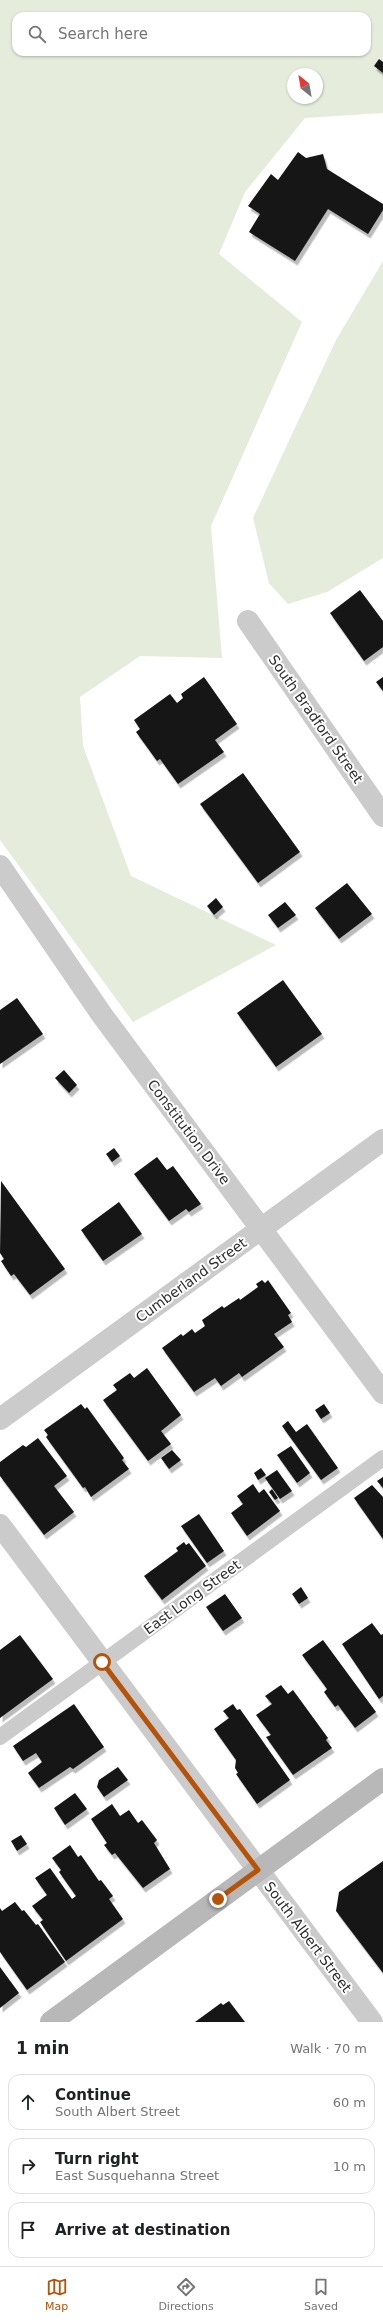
<!DOCTYPE html>
<html lang="en">
<head>
<meta charset="utf-8">
<style>
  :root { --surface:#fff; --page:#f6f6f6; --text:#202124; --muted:#757577; --line:#e0e0e0; --accent:#b45309 }
  body { margin:0; font-family:"DejaVu Sans",sans-serif; background:var(--page); color:var(--text) }
  .compass { position:absolute; left:287px; top:68px; width:36px; height:36px; border-radius:50%; background:var(--surface); box-shadow:0 1px 3px #0004; rotate:329deg }
  .stop { position:absolute; width:12px; height:12px; margin:-9px; border:3px solid #b45309; border-radius:50%; background:#fff }
  .stop.end { background:#b45309; border-color:#fff; box-shadow:0 1px 4px #0008 }
  .list { margin:0; padding:0; list-style:none }
  h2 { display:flex; justify-content:space-between; align-items:center; height:52px; margin:0; padding:0 16px; font-size:17px }
  h2 small { font-size:13px; font-weight:400; color:var(--muted) }
  .list li { display:grid; grid-template-columns:26px 1fr auto; gap:12px; align-items:center; box-sizing:border-box; height:56px; margin:0 8px 8px; padding:0 8px; border:1px solid var(--line); border-radius:12px }
  .list b { display:block; font-size:15px; white-space:nowrap }
  .list p { margin:0; font-size:13px; white-space:nowrap; color:var(--muted) }
  .list em { font-size:13px; font-style:normal; color:var(--muted) }
  .icon { flex:none; width:22px; height:22px; fill:none; stroke:currentColor; stroke-width:2; stroke-linecap:round; stroke-linejoin:round }
  .map { position:relative; flex:none; width:383px; height:2022px; overflow:hidden }
  .search { position:absolute; background:var(--surface); box-shadow:0 1px 3px #0004; left:12px; right:12px; top:12px; height:44px; display:flex; align-items:center; gap:10px; box-sizing:border-box; padding:0 14px; border-radius:12px; color:var(--muted); font-size:15px }
  .sheet { height:244px; background:var(--surface) }
  nav { display:flex; justify-content:space-around; align-items:center; box-sizing:border-box; height:56px; border-top:1px solid var(--line); background:var(--surface); font-size:11px; color:var(--muted) }
  nav a { display:grid; justify-items:center; gap:2px }
  nav .on { color:var(--accent) }
  .map>svg:first-child { display:block }
  .green { fill:#e5ecdc; fill-rule:evenodd }
  .building { fill:#151515; filter:url(#shadow) }
  .lines { fill:none; stroke-linecap:round; stroke-linejoin:round }
  .service { stroke:#cbcbcb; stroke-width:16 }
  .minor { stroke:#cbcbcb; stroke-width:22 }
  .secondary { stroke:#b8b8b8; stroke-width:22 }
  .route { stroke:#b45309; stroke-width:5 }
  .labels { text-anchor:middle; stroke-width:4; stroke-linejoin:round; paint-order:stroke }
  .street-label { font-size:14px; fill:#2e2e2e; stroke:#fff }
</style>
</head>
<body>
<div class="map">
<svg width="383" height="2022" viewBox="0 0 383 2022">
  <defs>
    <filter id="shadow"><feDropShadow dx="2.5" dy="4.5" stdDeviation="0" flood-color="#0004"/></filter>
  </defs>
  <rect width="100%" height="100%" fill="#fff"/>
  <path class="green" d="M 0,0 L 383,0 L 383,113 L 305,118 L 245,192 L 219,254 L 302,322 L 211,526 L 222,658 L 140,656 L 80,697 L 83,746 L 131,876 L 276,945 L 133,1022 L 0,840 ZM 16,16 L 367,16 L 367,52 L 16,52 ZM 293,74 L 317,74 L 317,98 L 293,98 Z
    M 383,261 L 383,558 L 327,592 L 288,604 L 269,583 L 253,518 L 336,340 Z"/>
  <path class="building" d="M 379,59 L 383,62 L 383,73 L 374,66 Z
    M 298,152 L 306,158 L 323,154 L 327,169 L 383,204 L 383,210 L 368,234 L 328,209 L 295,261 L 249,232 L 260,214 L 248,206 L 271,174 L 278,180 Z
    M 360,590 L 383,621 L 383,647 L 364,661 L 330,613 Z
    M 204,677 L 237,724 L 215,740 L 224,752 L 178,784 L 160,759 L 157,761 L 136,732 L 140,729 L 134,720 L 170,694 L 177,703 L 183,698 L 181,694 Z
    M 383,677 L 383,691 L 376,682 Z
    M 243,773 L 300,852 L 258,883 L 200,804 Z
    M 347,883 L 372,914 L 339,939 L 315,908 Z
    M 216,898 L 223,907 L 214,915 L 207,906 Z
    M 285,902 L 296,915 L 278,928 L 268,915 Z
    M 283,980 L 322,1034 L 276,1067 L 237,1013 Z
    M 17,998 L 43,1034 L 0,1064 L 0,1010 Z
    M 64,1070 L 77,1085 L 69,1093 L 55,1078 Z
    M 114,1148 L 120,1156 L 112,1162 L 106,1154 Z
    M 157,1157 L 167,1170 L 173,1166 L 201,1204 L 189,1212 L 186,1209 L 169,1221 L 134,1174 Z
    M 1,1181 L 65,1269 L 30,1295 L 14,1274 L 11,1276 L 1,1261 L 4,1259 L 0,1253 Z
    M 119,1202 L 142,1234 L 103,1261 L 81,1230 Z
    M 262,1280 L 265,1283 L 268,1280 L 291,1313 L 288,1315 L 292,1322 L 274,1334 L 284,1347 L 242,1377 L 239,1373 L 221,1386 L 215,1378 L 194,1392 L 162,1348 L 181,1334 L 183,1336 L 192,1329 L 195,1333 L 205,1326 L 202,1320 L 222,1306 L 224,1308 L 239,1298 L 240,1300 L 258,1287 L 256,1284 Z
    M 147,1368 L 181,1415 L 161,1431 L 171,1444 L 148,1461 L 103,1400 L 117,1390 L 113,1385 L 130,1373 L 134,1378 Z
    M 81,1404 L 85,1409 L 87,1407 L 124,1458 L 122,1460 L 129,1469 L 91,1497 L 85,1487 L 83,1488 L 46,1437 L 48,1435 L 44,1430 Z
    M 324,1404 L 330,1413 L 321,1419 L 315,1410 Z
    M 288,1421 L 296,1432 L 307,1424 L 338,1468 L 321,1480 L 282,1426 Z
    M 38,1438 L 67,1476 L 54,1486 L 74,1512 L 44,1535 L 0,1476 L 0,1462 L 23,1445 L 26,1447 Z
    M 291,1446 L 310,1473 L 297,1483 L 277,1455 Z
    M 172,1450 L 181,1460 L 169,1469 L 161,1458 Z
    M 261,1468 L 266,1475 L 258,1480 L 254,1473 Z
    M 277,1470 L 292,1491 L 280,1499 L 265,1478 Z
    M 383,1477 L 383,1488 L 377,1481 Z
    M 253,1484 L 259,1493 L 264,1489 L 280,1511 L 247,1536 L 231,1513 L 243,1504 L 237,1496 Z
    M 372,1485 L 383,1497 L 383,1539 L 354,1498 Z
    M 272,1489 L 278,1498 L 275,1500 L 269,1492 Z
    M 199,1514 L 224,1551 L 207,1563 L 181,1526 Z
    M 184,1542 L 186,1545 L 189,1543 L 206,1566 L 162,1600 L 144,1576 L 178,1551 L 176,1548 Z
    M 301,1587 L 308,1598 L 299,1604 L 292,1594 Z
    M 225,1594 L 242,1618 L 223,1631 L 206,1607 Z
    M 372,1623 L 381,1635 L 383,1634 L 383,1696 L 379,1699 L 342,1644 Z
    M 20,1635 L 53,1679 L 0,1718 L 0,1650 Z
    M 323,1640 L 376,1712 L 355,1728 L 338,1705 L 335,1707 L 324,1692 L 327,1689 L 302,1655 Z
    M 281,1685 L 288,1694 L 293,1690 L 328,1738 L 326,1740 L 332,1748 L 293,1775 L 266,1737 L 271,1735 L 256,1715 L 272,1704 L 265,1696 Z
    M 74,1704 L 104,1747 L 73,1769 L 70,1767 L 39,1788 L 28,1773 L 42,1762 L 36,1753 L 23,1761 L 13,1746 Z
    M 233,1704 L 237,1710 L 240,1709 L 290,1780 L 257,1804 L 236,1774 L 238,1773 L 235,1768 L 236,1760 L 214,1729 L 229,1718 L 223,1711 Z
    M 118,1767 L 128,1780 L 104,1797 L 97,1787 L 99,1780 Z
    M 75,1793 L 87,1809 L 65,1825 L 54,1808 Z
    M 112,1804 L 120,1816 L 129,1810 L 138,1823 L 142,1820 L 157,1840 L 154,1843 L 170,1869 L 143,1888 L 115,1853 L 112,1855 L 104,1845 L 107,1843 L 91,1819 Z
    M 21,1835 L 27,1844 L 17,1851 L 11,1841 Z
    M 70,1845 L 78,1857 L 81,1855 L 99,1881 L 101,1880 L 113,1896 L 109,1899 L 123,1919 L 66,1961 L 40,1922 L 43,1920 L 32,1906 L 47,1895 L 35,1878 L 50,1868 L 72,1899 L 76,1896 L 59,1872 L 61,1870 L 52,1858 Z
    M 383,1861 L 383,1973 L 336,1911 L 339,1892 Z
    M 15,1902 L 22,1911 L 24,1910 L 36,1925 L 38,1924 L 65,1962 L 27,1990 L 0,1952 L 0,1908 L 2,1911 Z
    M 0,1967 L 19,1993 L 0,2008 Z
    M 229,2001 L 245,2022 L 195,2022 L 221,2003 L 223,2005 Z"/>
  <g class="lines">
    <path class="service" d="M 0,1737 L 383,1458"/>
    <path class="minor" d="M 248,621 L 383,816
      M 0,866 L 102,1015 L 383,1393
      M 0,1419 L 383,1140
      M 0,1525 L 372,2022"/>
    <path class="secondary" d="M 51,2022 L 383,1779"/>
  </g>
  <g class="lines">
    <path class="route" d="M 102,1662 L 258,1870 L 218,1899"/>
  </g>
  <g class="labels">
    <g class="street-label">
      <text transform="translate(316 719) rotate(55)" y="5">South Bradford Street</text>
      <text transform="translate(189 1132) rotate(53)" y="5">Constitution Drive</text>
      <text transform="translate(191 1280) rotate(-36)" y="5">Cumberland Street</text>
      <text transform="translate(192 1597) rotate(-36)" y="5">East Long Street</text>
      <text transform="translate(308 1937) rotate(53)" y="5">South Albert Street</text>
    </g>
  </g>
</svg>
<svg class="compass" viewBox="-18 -18 36 36"><path d="M0-13l5 13h-10z" fill="#e53935"/><path d="M0 13l5-13h-10z" fill="#757577"/></svg>
<div class="stop" style="left:102px;top:1662px"></div>
<div class="stop end" style="left:218px;top:1899px"></div>
<div class="search"><svg class="icon" aria-label="search" viewBox="0 0 24 24"><circle cx="10" cy="10" r="6"/><path d="M15 15l6 6"/></svg>Search here</div>
</div>
<section class="sheet">
<h2>1 min<small>Walk · 70 m</small></h2>
<ul class="list">
<li><svg class="icon" aria-label="ahead" viewBox="0 0 24 24"><path d="M12 20V5M6 11l6-6 6 6"/></svg><div><b>Continue</b><p>South Albert Street</p></div><em>60 m</em></li>
<li><svg class="icon" aria-label="right" viewBox="0 0 24 24"><path d="M7 20v-9h11M14 6l5 5-5 5"/></svg><div><b>Turn right</b><p>East Susquehanna Street</p></div><em>10 m</em></li>
<li><svg class="icon" aria-label="arrive" viewBox="0 0 24 24"><path d="M6 21V4h12l-3 4 3 4H6"/></svg><div><b>Arrive at destination</b></div></li>
</ul>
</section>
<nav>
<a class="on"><svg class="icon" aria-label="map" viewBox="0 0 24 24"><path d="M3 6l6-2 6 2 6-2v14l-6 2-6-2-6 2zM9 4v14M15 6v14"/></svg>Map</a>
<a><svg class="icon" aria-label="directions" viewBox="0 0 24 24"><path d="M12 3l9 9-9 9-9-9zM9 14v-3h6M13 9l2 2-2 2"/></svg>Directions</a>
<a><svg class="icon" aria-label="saved" viewBox="0 0 24 24"><path d="M7 4h10v16l-5-4-5 4z"/></svg>Saved</a>
</nav>
</body>
</html>
